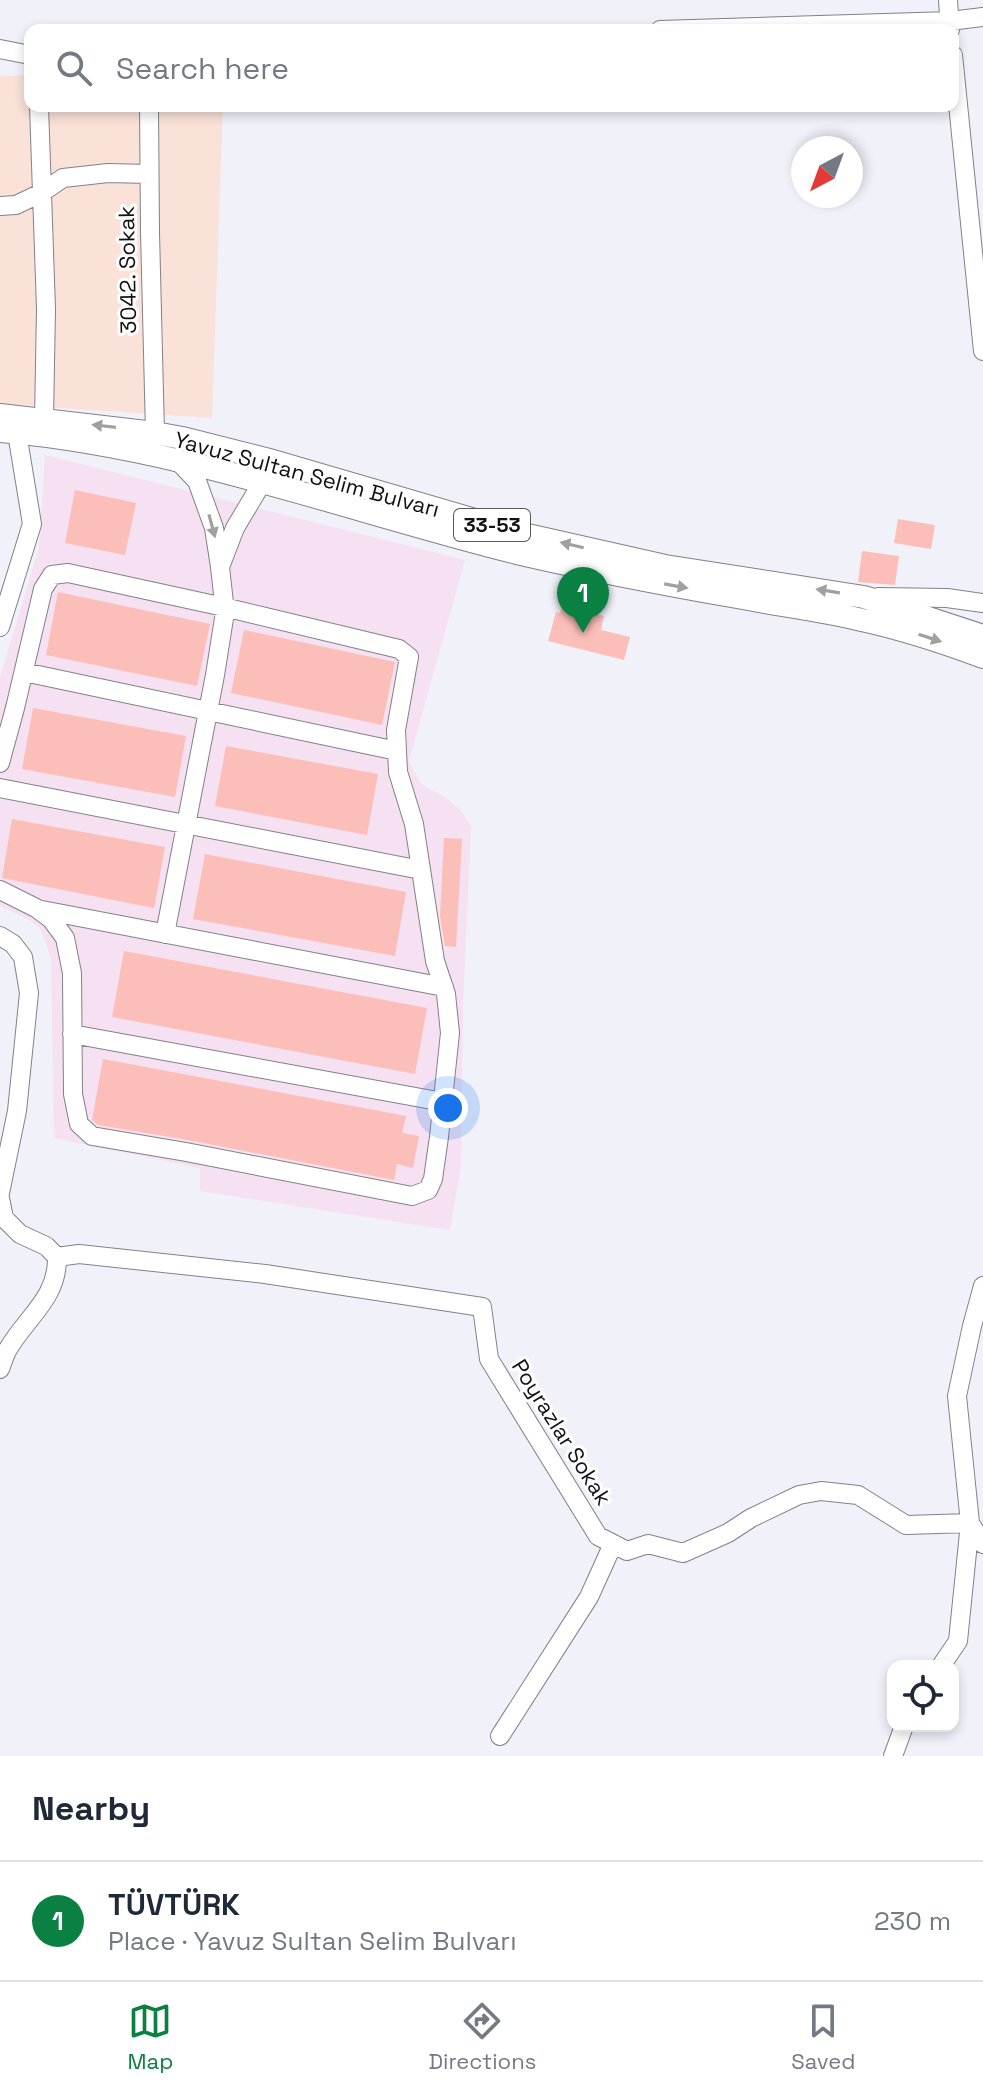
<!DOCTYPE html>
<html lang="en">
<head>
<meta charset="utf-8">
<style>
  :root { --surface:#fff; --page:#f6f6f7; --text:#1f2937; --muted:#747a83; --line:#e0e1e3; --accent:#0b8043 }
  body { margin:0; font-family:"Space Grotesk",sans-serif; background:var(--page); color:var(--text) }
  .controls { position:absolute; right:24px; bottom:24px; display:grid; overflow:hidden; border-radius:16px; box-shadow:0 4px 12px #0003 }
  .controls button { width:72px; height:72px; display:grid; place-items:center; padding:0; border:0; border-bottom:2px solid var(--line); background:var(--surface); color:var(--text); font:40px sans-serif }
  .compass { position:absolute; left:791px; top:136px; width:72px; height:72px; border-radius:50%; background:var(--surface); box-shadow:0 4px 12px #0003; rotate:221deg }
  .you { position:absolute; left:448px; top:1108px; width:28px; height:28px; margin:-20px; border:6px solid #fff; border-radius:50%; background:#1a73e8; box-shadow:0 0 0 12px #1a73e833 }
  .badge { display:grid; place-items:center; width:52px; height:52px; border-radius:50%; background:var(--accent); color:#fff; font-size:26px; font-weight:700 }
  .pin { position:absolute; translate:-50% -66px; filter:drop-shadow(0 2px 4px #0008) }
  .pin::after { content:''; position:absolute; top:42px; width:28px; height:24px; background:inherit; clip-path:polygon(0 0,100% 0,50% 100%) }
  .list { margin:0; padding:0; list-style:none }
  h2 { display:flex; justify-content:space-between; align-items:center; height:104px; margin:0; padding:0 32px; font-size:34px }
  h2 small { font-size:26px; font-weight:400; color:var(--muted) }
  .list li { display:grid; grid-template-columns:52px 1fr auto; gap:24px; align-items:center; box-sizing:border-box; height:120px; padding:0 32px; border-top:2px solid var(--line) }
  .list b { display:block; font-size:30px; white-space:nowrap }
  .list p { margin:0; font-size:26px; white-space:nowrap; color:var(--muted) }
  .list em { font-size:26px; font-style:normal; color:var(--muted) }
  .icon { flex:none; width:44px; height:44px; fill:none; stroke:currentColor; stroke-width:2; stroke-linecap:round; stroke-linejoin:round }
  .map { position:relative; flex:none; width:983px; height:1756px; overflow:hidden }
  .search { position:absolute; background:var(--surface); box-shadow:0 4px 12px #0003; left:24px; right:24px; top:24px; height:88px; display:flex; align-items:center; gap:20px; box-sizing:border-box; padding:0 28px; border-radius:16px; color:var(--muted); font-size:30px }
  .sheet { height:224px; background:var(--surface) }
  nav { display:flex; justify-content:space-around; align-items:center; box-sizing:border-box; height:112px; border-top:2px solid var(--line); background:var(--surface); font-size:22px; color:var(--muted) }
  nav a { display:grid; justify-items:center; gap:4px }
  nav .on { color:var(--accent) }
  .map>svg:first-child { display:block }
  .commercial { fill:#f5e1f1 }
  .industrial { fill:#fae2d8 }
  .building { fill:#fcbeb9 }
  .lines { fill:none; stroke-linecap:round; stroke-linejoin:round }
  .minor-casing { stroke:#82818a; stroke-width:20 }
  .major-casing { stroke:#82818a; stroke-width:24 }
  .minor { stroke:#fff; stroke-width:18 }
  .major { stroke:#fff; stroke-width:22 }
  .oneway { fill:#a0a0a1 }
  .labels { text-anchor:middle; stroke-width:6; stroke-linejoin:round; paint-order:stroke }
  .shield { fill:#fff; stroke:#59595b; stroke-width:2 }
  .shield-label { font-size:20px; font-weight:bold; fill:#121215 }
  .street-label { font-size:22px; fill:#121215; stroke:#fff }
</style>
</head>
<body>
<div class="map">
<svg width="983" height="1756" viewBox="0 0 983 1756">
  <rect width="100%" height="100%" fill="#f1f1fa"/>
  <path class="commercial" d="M 45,455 L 465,560 L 409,761 L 421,784 L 448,799 L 462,812 L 471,826 L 463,1006 L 461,1165 L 450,1230 L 200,1191 L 200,1168 L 54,1138 L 51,959 L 41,929 L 26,918 L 0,906 L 0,677 L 39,548 Z"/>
  <path class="industrial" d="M 30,75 L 30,106 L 223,106 L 212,418 L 0,404 L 0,76 Z"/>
  <path class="building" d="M 75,490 L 136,503 L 125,555 L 65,543 Z
    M 898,519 L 935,525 L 931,549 L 894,543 Z
    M 862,551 L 899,556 L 895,585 L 858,582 Z
    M 58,592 L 210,624 L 197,686 L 46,655 Z
    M 562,606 L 604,616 L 601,630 L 630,637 L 624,660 L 548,641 L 556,612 L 560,613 Z
    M 244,630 L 395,662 L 382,725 L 231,693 Z
    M 33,708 L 186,736 L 175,797 L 22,769 Z
    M 226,746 L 378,774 L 367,835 L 215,806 Z
    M 12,819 L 165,847 L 154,908 L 2,878 Z
    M 444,838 L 462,839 L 456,947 L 445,946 L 440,916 Z
    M 205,854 L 406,892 L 395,956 L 193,919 Z
    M 124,951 L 427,1008 L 415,1074 L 112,1017 Z
    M 103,1059 L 406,1116 L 402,1133 L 419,1136 L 413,1168 L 397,1164 L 394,1180 L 188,1140 L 98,1125 L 92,1120 Z"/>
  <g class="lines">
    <defs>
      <path id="minor" d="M 948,0 L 950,30
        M 660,30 L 950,21 L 983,17
        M 0,49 L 30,55
        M 953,55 L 983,351
        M 39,106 L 46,309 L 44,419
        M 149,106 L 150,232 L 155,433
        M 0,206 L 16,205 L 41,193 L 63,178 L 108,173 L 149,174
        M 176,459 L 197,481 L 214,528 L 220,567 L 235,528 L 263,481
        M 878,597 L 947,598 L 983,603
        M 0,627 L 32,524 L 17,433
        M 24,672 L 397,751
        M 0,763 L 15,708 L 43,589 L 52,575 L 68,573 L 224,607 L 399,649 L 409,657 L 396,730 L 398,772 L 414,824 L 435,961 L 446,994 L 450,1033 L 439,1137 L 433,1179 L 428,1190 L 412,1196 L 186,1152 L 92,1136 L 79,1124 L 73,1094 L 72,973 L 65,938 L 51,919 L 36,908 L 0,890
        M 0,788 L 421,870
        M 42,910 L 444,987
        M 165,934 L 215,675 L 225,612 L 220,567
        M 0,936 L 13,944 L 23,957 L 29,993 L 17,1111 L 0,1193
        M 72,1034 L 443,1102
        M 0,1198 L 4,1218 L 20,1234 L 46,1246 L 57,1257
        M 57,1257 L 79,1254 L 265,1274 L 482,1307 L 489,1359 L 598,1536 L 627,1551 L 648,1544 L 683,1553 L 728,1533 L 751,1518 L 799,1495 L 821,1491 L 858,1495 L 906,1525 L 970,1523 L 983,1544
        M 0,1369 C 2,1364 4,1357 7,1351 C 25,1318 58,1299 57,1257
        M 941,1666 L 958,1641 L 970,1523 L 957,1396 L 972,1326 L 983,1286
        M 500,1736 L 589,1597 L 613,1544
        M 893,1756 L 904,1726"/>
      <path id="major" d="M 0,415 L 155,433 L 182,438 L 273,461 L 523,534 L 665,566 L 864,597 L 983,636
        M 0,431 C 178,446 345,510 517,553 C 590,570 663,584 737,597 C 778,605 821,610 862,620 C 903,629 943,642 983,657"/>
    </defs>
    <use href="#minor" class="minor-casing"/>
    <use href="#major" class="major-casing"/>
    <use href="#minor" class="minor"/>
    <use href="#major" class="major"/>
  </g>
  <defs><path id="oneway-solid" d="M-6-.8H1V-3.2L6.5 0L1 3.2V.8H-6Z" transform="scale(2)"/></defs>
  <g class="oneway">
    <use href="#oneway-solid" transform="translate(104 426) rotate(-173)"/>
    <use href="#oneway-solid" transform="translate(212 526) rotate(75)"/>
    <use href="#oneway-solid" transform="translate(572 545) rotate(-167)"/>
    <use href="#oneway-solid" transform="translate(676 586) rotate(10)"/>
    <use href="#oneway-solid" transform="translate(828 591) rotate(-171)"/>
    <use href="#oneway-solid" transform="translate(930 638) rotate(18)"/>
  </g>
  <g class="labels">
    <rect class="shield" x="454" y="509" width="76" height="32" rx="6"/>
    <g class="shield-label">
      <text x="492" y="532">33-53</text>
    </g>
    <g class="street-label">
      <text transform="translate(127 270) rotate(-91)" y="8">3042. Sokak</text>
      <text transform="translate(307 474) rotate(15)" y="8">Yavuz Sultan Selim Bulvarı</text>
      <text transform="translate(562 1432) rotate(58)" y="8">Poyrazlar Sokak</text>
    </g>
  </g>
</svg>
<div class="controls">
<button><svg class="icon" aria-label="locate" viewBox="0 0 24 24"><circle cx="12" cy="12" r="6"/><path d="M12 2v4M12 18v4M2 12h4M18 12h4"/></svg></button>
</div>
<svg class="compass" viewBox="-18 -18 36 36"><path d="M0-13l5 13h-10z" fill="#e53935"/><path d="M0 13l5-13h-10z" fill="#747a83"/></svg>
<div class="you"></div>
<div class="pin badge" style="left:583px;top:633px">1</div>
<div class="search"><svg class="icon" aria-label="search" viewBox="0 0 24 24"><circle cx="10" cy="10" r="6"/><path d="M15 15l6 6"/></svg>Search here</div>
</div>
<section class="sheet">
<h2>Nearby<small></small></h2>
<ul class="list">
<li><span class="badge">1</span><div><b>TÜVTÜRK</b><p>Place · Yavuz Sultan Selim Bulvarı</p></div><em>230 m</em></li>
</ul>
</section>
<nav>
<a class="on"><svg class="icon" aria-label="map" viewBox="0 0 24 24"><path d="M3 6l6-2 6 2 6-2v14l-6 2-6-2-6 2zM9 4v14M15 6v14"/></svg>Map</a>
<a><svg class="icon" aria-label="directions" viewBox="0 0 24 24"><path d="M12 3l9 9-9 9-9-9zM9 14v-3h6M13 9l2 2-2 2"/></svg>Directions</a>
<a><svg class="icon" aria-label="saved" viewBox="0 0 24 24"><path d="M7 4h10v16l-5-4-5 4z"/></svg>Saved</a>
</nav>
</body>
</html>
